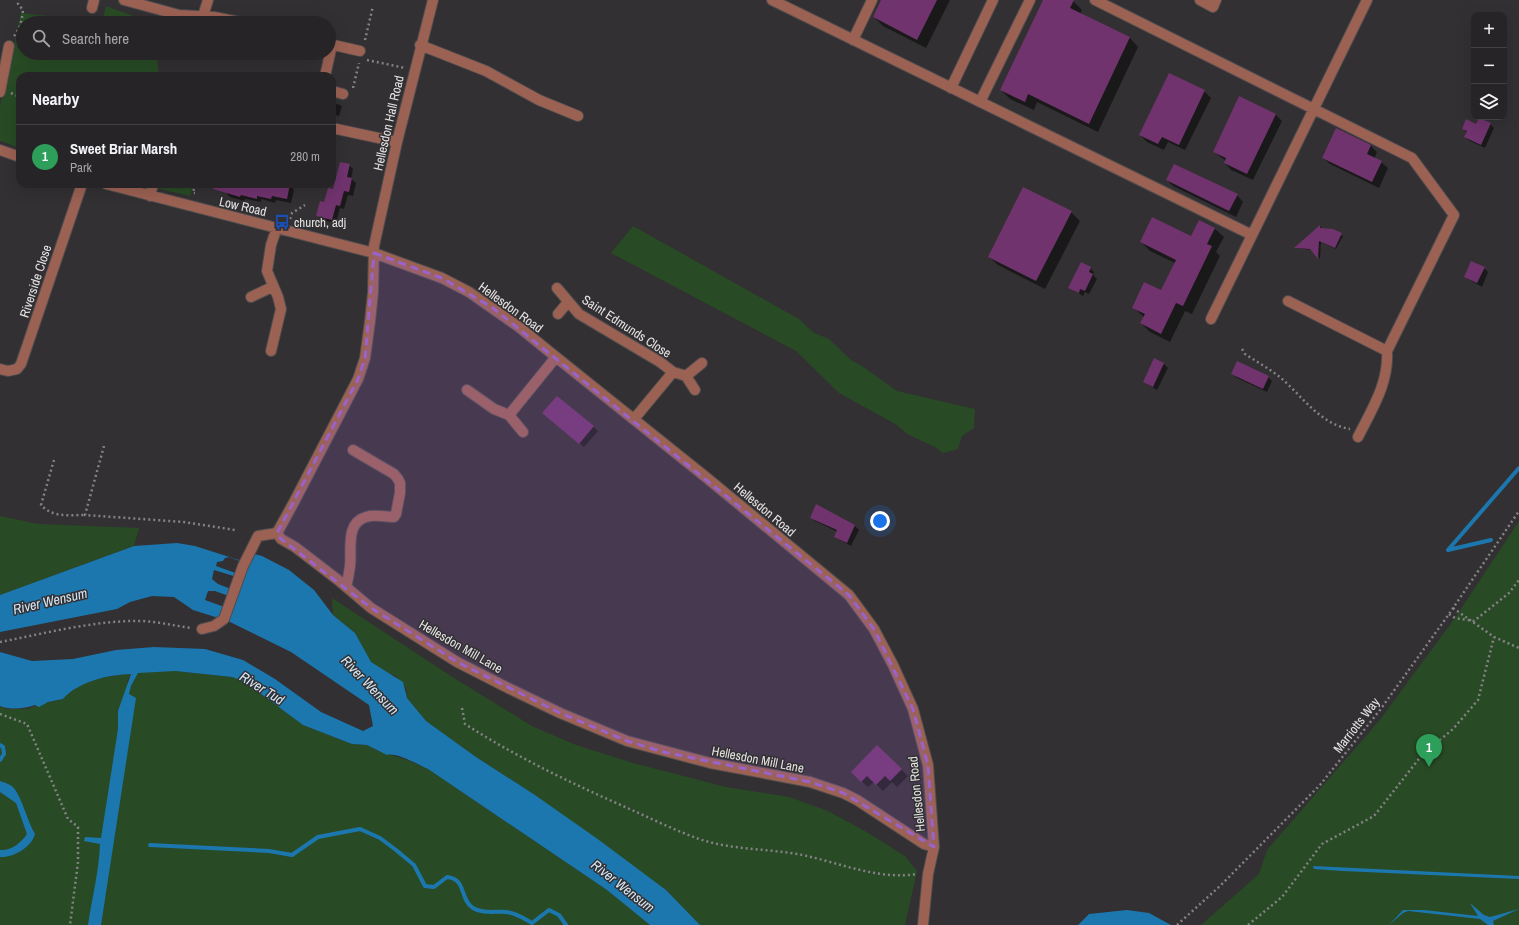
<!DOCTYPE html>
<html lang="en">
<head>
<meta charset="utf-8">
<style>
  :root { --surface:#262426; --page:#323032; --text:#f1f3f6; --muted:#a4a4a7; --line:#424143; --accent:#2ed4aa }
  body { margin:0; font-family:"Archivo Narrow",sans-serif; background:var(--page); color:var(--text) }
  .controls { position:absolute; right:12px; top:12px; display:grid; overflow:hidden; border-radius:8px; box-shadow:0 4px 16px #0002 }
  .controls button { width:36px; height:36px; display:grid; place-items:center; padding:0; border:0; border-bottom:1px solid var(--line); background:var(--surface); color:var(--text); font:20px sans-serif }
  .you { position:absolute; left:880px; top:521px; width:14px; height:14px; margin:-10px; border:3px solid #fff; border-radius:50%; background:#1a73e8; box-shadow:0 0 0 6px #1a73e833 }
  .badge { display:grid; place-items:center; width:26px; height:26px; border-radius:50%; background:var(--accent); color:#fff; font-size:13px; font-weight:700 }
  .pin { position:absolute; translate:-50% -33px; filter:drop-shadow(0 1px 2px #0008) }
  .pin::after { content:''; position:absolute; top:21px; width:14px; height:12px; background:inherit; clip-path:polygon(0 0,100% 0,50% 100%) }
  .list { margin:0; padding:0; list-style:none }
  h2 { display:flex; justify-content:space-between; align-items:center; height:52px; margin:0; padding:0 16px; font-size:17px }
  h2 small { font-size:13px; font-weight:400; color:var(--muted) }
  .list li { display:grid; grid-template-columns:26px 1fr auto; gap:12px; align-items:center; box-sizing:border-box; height:64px; padding:0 16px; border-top:1px solid var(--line) }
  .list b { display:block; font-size:15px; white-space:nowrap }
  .list p { margin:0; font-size:13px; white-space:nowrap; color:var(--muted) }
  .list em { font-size:13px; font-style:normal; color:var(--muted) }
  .icon { flex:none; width:22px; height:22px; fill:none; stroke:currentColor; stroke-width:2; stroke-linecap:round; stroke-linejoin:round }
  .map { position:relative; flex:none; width:1519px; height:925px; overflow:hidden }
  .search { position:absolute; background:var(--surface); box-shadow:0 4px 16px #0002; left:16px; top:16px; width:320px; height:44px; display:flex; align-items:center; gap:10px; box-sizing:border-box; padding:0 14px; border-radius:22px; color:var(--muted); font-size:15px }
  .panel { position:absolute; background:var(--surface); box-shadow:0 4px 16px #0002; left:16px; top:72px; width:320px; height:116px; border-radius:12px }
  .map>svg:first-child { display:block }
  .green { fill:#284b25 }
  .water { fill:#1c77ae; fill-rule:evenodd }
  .shadow { fill:#0007 }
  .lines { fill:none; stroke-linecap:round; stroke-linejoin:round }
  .stream { stroke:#1c77ae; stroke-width:4 }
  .building { fill:#70336e }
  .minor-casing { stroke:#4e4c4e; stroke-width:12 }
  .path { stroke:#848284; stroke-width:2.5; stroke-dasharray:2 3; stroke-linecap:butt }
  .minor { stroke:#9b6153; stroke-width:10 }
  .marked { fill:#9a63ca; fill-opacity:0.2; stroke:#9a63ca; stroke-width:3; stroke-dasharray:8 5; stroke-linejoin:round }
  .labels { text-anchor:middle; stroke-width:3; stroke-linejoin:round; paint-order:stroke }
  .street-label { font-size:13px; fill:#e4e2e3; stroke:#323032 }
  .poi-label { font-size:13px; fill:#e4e2e3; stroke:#323032; text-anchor:start }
  .water-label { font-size:14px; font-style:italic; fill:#d4e7f6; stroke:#323032 }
</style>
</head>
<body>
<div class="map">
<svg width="1519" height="925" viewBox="0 0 1519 925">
  <rect width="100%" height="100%" fill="#323032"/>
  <path class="green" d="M 106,6 L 153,23 L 23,23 L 23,53 L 156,53 L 159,76 L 20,76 L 20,148 L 0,141 L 0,106 L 21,13 L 102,22 Z
    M 138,184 L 193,184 L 190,196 Z
    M 633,226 L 799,319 L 814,333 L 829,339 L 851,360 L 862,366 L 897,391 L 975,409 L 974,428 L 962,436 L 958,449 L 943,453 L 935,447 L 907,434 L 897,425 L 839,393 L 796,351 L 611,253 Z
    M 0,516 L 38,524 L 139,528 L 134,546 L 0,595 Z
    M 1519,521 L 1519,925 L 1201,925 L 1259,874 L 1267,850 L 1379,721 L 1455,618 Z
    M 332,598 L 454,678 L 532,726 L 576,745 L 633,763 L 726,787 L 789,797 L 828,811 L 865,831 L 905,856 L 917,871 L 905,925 L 700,925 L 666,890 L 535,795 L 476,757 L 426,721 L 407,698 L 406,688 L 396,676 L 385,672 L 371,663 L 355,633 L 333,615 Z
    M 145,671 L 175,671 L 232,677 L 245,682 L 303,725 L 352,744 L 367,745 L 378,751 L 407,760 L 428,769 L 607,890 L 650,925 L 0,925 L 0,706 L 6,709 L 27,709 L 48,702 L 57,701 L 63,699 L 69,692 L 78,686 L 101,678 L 131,673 L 127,682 L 131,686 L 138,673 Z"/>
  <path class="water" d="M 177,543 L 195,546 L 242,561 L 250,553 L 262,556 L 289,570 L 314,590 L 333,615 L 355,633 L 371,662 L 403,682 L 407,698 L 426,721 L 476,757 L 535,795 L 599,840 L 666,890 L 700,925 L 650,925 L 607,890 L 428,769 C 419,765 396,752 387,755 L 367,745 L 352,744 L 303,725 L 245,682 L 232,677 L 175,671 L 138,673 L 131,686 L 129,694 L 136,698 L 101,925 L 88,925 C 92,898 99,871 100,844 L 84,841 L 85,837 L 101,838 L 118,729 L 118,711 L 131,674 C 108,675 79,681 63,699 L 48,702 L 39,707 L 35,705 C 25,709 10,710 0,706 L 0,652 L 32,661 L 73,659 L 116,650 L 154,647 L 205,649 L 243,660 L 275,679 L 321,712 L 363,731 L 373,726 L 369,705 L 291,652 L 228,621 L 193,610 L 174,597 L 152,596 L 130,602 L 117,609 L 0,632 L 0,595 L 134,546 ZM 229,557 L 245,563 L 241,575 L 216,566 L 217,562 L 223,561 L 225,558 ZM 214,570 L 240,578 L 236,591 L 218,584 L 212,579 ZM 208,591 L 215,591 L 234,598 L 230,609 L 205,600 Z
    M 0,781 C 6,783 13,785 16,791 C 24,804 27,820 35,834 C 32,847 13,858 0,857 L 0,850 C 11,851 21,843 27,834 L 16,803 L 0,792 Z
    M 1313,866 L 1519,876 L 1519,879 L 1343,871 L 1314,869 Z
    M 1470,903 L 1484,915 L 1490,917 L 1519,909 L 1493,921 L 1494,925 L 1488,925 L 1480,919 L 1408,911 L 1403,913 L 1389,925 L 1403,910 L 1424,910 L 1478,916 Z
    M 1127,910 L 1149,913 L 1171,925 L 1078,925 L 1089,914 Z"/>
  <path class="shadow" d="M 882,0 L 950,0 L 926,48 L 883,26 L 874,17 Z
    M 1044,0 L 1073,1 L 1082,10 L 1080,14 L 1130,38 L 1138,47 L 1098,132 L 1037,102 L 1034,110 L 1010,99 L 1001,90 Z
    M 1204,91 L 1211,98 L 1185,150 L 1168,142 L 1164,150 L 1147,142 L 1140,135 Z
    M 332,102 L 342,106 L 339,116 L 332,114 Z
    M 1275,114 L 1282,121 L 1253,180 L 1231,170 L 1225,163 L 1226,161 L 1214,152 Z
    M 1490,124 L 1494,128 L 1485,148 L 1470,141 L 1465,137 L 1467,133 L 1463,128 Z
    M 1337,129 L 1371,146 L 1377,152 L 1374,159 L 1381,162 L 1388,168 L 1379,188 L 1330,164 L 1323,158 Z
    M 349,165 L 353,169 L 351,179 L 356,183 L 353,196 L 348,195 L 344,209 L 340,208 L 336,223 L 321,220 L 317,215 Z
    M 1167,180 L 1237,195 L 1243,202 L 1236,217 L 1173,186 Z
    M 229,184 L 281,184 L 290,185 L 294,190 L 291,203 L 276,200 L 275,203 L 261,199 L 261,202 L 245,199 L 244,201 L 230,197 L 226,193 Z
    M 1071,212 L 1080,221 L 1045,289 L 998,265 L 989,257 Z
    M 1200,221 L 1215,229 L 1224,237 L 1216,252 L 1220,256 L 1192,314 L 1185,311 L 1170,342 L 1150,332 L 1141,323 L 1144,317 L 1133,307 L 1162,292 L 1175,263 L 1150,251 L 1141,242 L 1192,238 Z
    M 1320,226 L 1322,229 L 1343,236 L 1336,249 L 1321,242 L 1320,259 L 1313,250 L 1295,248 Z
    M 1090,268 L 1094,272 L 1093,275 L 1097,279 L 1089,294 L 1085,292 L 1083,296 L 1070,287 Z
    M 1484,268 L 1488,272 L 1482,287 L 1465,277 Z
    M 1164,364 L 1168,368 L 1157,390 L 1144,382 Z
    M 1232,374 L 1268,377 L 1272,381 L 1267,392 L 1237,378 Z
    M 557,397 L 598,431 L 584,447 L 548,417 Z
    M 811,517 L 855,526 L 859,530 L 851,546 L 835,537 L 838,532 L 815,521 Z
    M 877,746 L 908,776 L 897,787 L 892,782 L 883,791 L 874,782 L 868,787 L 852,772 Z"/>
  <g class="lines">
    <path class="stream" d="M 1491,540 L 1448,550 L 1519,468
      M 0,745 L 3,747 L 4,754 L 0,760
      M 150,845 L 269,851 L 292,855 L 318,837 L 360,829 L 380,838 L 396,850 L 414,865 L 425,886 L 434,887 L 447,877 C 467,879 459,899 473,908 C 482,914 495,911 506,912 C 516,913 523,918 532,923 L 549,910 L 559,915 L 566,925"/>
  </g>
  <path class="building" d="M 881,0 L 937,0 L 917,40 L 873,17 Z
    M 1043,0 L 1074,0 L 1070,8 L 1130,37 L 1089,124 L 1028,94 L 1025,102 L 1000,90 Z
    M 1169,73 L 1205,90 L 1179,145 L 1162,137 L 1158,144 L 1139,135 Z
    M 1239,96 L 1276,114 L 1247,174 L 1224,163 L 1226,158 L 1213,152 Z
    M 1479,118 L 1491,123 L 1481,145 L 1464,137 L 1467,131 L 1462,129 L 1466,119 L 1476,124 Z
    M 1336,128 L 1371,145 L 1367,154 L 1382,161 L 1372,182 L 1322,158 Z
    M 340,162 L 350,164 L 347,177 L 352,178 L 349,192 L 344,191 L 340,206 L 336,205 L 332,220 L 316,216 L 320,201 L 324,202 L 328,188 L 333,189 Z
    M 1174,164 L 1238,194 L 1229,211 L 1166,180 Z
    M 214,184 L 290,184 L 287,199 L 272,196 L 271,199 L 257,196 L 257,199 L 241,195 L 240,197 L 213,189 Z
    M 1023,187 L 1072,211 L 1036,281 L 988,257 Z
    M 1152,217 L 1191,236 L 1199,220 L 1215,228 L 1207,244 L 1212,246 L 1183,306 L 1176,303 L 1161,334 L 1140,323 L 1145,314 L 1132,308 L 1144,282 L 1161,290 L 1176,260 L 1140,242 Z
    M 1320,225 L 1320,228 L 1333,229 L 1342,233 L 1335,248 L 1319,241 L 1318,259 L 1310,249 L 1294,248 Z
    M 1471,261 L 1485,267 L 1477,283 L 1464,277 Z
    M 1081,262 L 1091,267 L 1089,272 L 1093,274 L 1085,291 L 1080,289 L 1079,293 L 1068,288 Z
    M 1154,358 L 1164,363 L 1153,387 L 1143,382 Z
    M 1237,361 L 1269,376 L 1263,389 L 1231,374 Z
    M 557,396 L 594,426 L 579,444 L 542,413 Z
    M 816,504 L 855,525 L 847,543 L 834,537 L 837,530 L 810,518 Z
    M 877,745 L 902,769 L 890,781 L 885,776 L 876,785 L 867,776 L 861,782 L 851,772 Z"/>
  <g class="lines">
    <defs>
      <path id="minor" d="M 124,0 L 179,15 L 214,17 L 244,23
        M 433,0 L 397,142 L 374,246 L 373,292 L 370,321 L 365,358 L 358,379 L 294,502 L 277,533 L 281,539 L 295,547 L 338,580 L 371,608 L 457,662 L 508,688 L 560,713 L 627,741 L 710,763 L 810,782 L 843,793 L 857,800 L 924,844 L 934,847
        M 772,0 L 1252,235
        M 1095,0 L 1412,158 L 1454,215 L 1387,351 L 1288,301
        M 1200,0 L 1213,7 L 1216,0
        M 92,8 L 94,0
        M 203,16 L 208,0
        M 853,40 L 872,0
        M 329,44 L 360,51
        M 420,45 L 486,71 L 539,100 L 578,116
        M 325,76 L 332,45
        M 951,88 L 993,0
        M 332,91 L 343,94
        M 0,92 L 9,46
        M 980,102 L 1030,0
        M 332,128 L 397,142
        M 0,150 L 20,157
        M 106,184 L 374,253 L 442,278 L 469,292 L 519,327 L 556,357 L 707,478 L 849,595 L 874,629 L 893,665 L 913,709 L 928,765 L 934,847 L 928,874 L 923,925
        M 150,196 L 153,184
        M 557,288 L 579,314 L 660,362 L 673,372 L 686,376 L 702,363
        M 251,297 L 272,287
        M 558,314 L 568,302
        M 1211,319 L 1367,0
        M 271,351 L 281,309 L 278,297 L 267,271 L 271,245 L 277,227
        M 0,369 L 8,371 L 17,369 L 21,364 L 82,184
        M 686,376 L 695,390
        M 467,390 L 494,409 L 509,415
        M 634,419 L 673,372
        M 523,432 L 509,415 L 556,357
        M 1358,437 C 1372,409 1389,383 1387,351
        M 346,587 C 348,580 349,573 350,566 C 352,550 345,523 366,517 C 375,514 384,517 394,517 L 396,514 L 400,493 L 400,483 L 398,479 L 394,474 L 353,450
        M 202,629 L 214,626 L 224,619 L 243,566 L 258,536 L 277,533"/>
    </defs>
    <use href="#minor" class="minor-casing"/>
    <path class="path" d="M 14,36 C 20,29 22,20 23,10 L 18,4 L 19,0
      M 365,40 L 373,6
      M 367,60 L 405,68
      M 353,88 L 359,63
      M 11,93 L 20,97
      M 195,184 L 193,193 L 195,193
      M 290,219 L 292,213 L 305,205
      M 1242,349 L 1245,354 C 1257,362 1270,369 1281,378 C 1303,397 1320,424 1350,429
      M 104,446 L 85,515 L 184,522 L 235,530
      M 54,460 L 41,505 C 53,518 69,515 85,515
      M 1453,608 L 1494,637 L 1519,648
      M 1449,614 L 1455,618 L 1474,621 L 1509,593 L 1519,580
      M 0,642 C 47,633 95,620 143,621 C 160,622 175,626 192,628
      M 462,708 L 465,724 C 518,758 575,785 632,810 C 654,820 677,831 699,839 C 735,851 771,848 807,856 C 842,864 880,880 917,874
      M 0,714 L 27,724 L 68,819 L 78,827 L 78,862 L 70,925
      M 1177,925 L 1220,886 L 1320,785 L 1380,710 L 1449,614 L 1519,511
      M 1248,925 L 1282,897 L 1322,844 L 1374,816 L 1422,755 L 1453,729 L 1478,700 L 1494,637"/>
    <use href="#minor" class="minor"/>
  </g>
  <path class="marked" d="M 374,253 L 442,278 L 493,308 L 849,595 L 874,629 L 913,709 L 928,765 L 934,847 L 843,793 L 810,782 L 663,752 L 627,741 L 560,713 L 457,662 L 371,608 L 281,539 L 277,533 L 358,379 L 365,358 Z"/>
  <defs>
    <symbol id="bus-bare" viewBox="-9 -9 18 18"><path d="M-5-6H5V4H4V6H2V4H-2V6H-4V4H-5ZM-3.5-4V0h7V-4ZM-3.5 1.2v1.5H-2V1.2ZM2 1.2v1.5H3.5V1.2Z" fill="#1a4fb4" stroke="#323032" stroke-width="2.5" paint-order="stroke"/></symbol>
  </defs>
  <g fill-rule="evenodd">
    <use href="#bus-bare" x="271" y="211" width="22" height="22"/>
  </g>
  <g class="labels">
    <g class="street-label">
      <text transform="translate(388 123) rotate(-77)" y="5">Hellesdon Hall Road</text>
      <text transform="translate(243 206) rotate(13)" y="5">Low Road</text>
      <text transform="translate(35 281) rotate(-72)" y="5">Riverside Close</text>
      <text transform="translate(511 307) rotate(36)" y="5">Hellesdon Road</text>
      <text transform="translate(627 326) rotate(33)" y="5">Saint Edmunds Close</text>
      <text transform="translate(765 509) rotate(40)" y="5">Hellesdon Road</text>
      <text transform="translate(461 646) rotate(30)" y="5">Hellesdon Mill Lane</text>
      <text transform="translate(1356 725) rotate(-52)" y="5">Marriotts Way</text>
      <text transform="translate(758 759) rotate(11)" y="5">Hellesdon Mill Lane</text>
      <text transform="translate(916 794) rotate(-96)" y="5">Hellesdon Road</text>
    </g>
    <g class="poi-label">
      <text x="294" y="227">church, adj</text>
    </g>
    <g class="water-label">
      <text transform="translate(50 601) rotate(-13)" y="5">River Wensum</text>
      <text transform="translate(370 685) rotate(46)" y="5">River Wensum</text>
      <text transform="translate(262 688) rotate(32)" y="5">River Tud</text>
      <text transform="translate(623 886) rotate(38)" y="5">River Wensum</text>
    </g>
  </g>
</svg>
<div class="controls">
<button>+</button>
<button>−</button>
<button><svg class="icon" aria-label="layers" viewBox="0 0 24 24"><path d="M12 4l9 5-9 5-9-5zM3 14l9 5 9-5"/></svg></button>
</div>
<div class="you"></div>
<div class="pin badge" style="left:1429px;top:767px;background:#2e9e5b">1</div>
<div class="search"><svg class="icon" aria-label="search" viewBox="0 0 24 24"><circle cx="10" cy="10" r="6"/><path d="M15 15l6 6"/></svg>Search here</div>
<section class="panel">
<h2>Nearby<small></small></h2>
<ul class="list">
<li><span class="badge" style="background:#2e9e5b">1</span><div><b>Sweet Briar Marsh</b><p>Park</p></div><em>280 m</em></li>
</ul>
</section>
</div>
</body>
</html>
